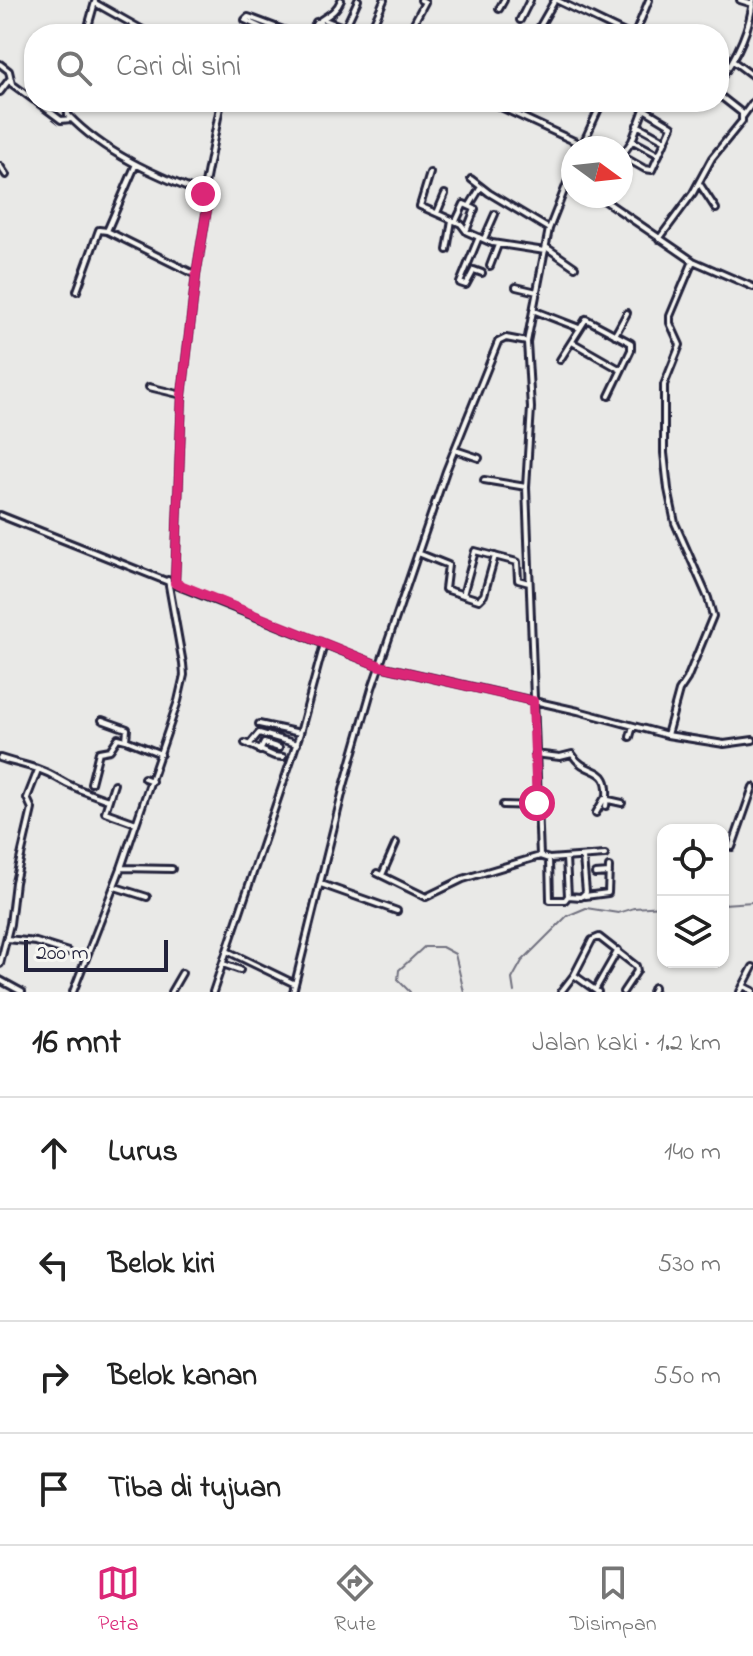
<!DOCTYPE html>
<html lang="id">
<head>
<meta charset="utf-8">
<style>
  :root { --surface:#fff; --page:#f6f6f6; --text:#222; --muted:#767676; --line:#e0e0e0; --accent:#db2777 }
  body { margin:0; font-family:"Indie Flower",sans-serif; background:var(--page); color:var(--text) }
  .controls { position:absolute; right:24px; bottom:24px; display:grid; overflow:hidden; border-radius:16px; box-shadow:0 2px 6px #0004 }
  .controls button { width:72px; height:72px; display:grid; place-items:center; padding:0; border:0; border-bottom:2px solid var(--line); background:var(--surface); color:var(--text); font:40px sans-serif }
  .compass { position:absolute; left:561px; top:136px; width:72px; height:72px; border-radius:50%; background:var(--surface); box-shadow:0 2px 6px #0004; rotate:105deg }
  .scale { position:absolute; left:24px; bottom:20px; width:144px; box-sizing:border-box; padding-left:8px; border:4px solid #22223b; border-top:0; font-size:22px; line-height:28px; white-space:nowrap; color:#22223b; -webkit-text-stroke:6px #f6f6f2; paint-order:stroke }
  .stop { position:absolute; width:24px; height:24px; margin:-18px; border:6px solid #db2777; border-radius:50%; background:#fff }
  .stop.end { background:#db2777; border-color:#fff; box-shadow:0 2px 8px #0008 }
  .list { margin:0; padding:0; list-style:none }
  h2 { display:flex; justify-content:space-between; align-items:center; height:104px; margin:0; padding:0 32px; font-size:34px }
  h2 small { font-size:26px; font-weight:400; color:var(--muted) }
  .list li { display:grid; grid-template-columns:52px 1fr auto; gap:24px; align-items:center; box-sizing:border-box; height:112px; padding:0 32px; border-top:2px solid var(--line) }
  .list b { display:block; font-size:30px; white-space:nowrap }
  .list em { font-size:26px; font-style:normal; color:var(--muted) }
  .icon { flex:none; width:44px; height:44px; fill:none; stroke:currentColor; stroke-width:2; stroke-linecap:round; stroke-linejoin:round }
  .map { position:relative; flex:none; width:753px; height:992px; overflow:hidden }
  .search { position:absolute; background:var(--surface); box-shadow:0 2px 6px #0004; left:24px; right:24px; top:24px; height:88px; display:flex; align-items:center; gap:20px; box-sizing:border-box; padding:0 28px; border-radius:32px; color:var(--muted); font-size:30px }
  .sheet { height:552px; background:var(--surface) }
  nav { display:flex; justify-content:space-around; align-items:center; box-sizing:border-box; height:112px; border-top:2px solid var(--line); background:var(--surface); font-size:22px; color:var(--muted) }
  nav a { display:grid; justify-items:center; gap:4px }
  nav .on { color:var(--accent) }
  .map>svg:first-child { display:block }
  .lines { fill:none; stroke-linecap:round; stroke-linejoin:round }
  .stream { stroke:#71717f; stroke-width:2 }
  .street-casing { stroke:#22223b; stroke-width:10 }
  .street { stroke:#f6f6f2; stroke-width:4 }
  .route { stroke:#db2777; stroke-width:10 }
</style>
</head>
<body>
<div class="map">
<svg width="753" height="992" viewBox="0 0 753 992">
  <rect width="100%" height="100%" fill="#e9e9e7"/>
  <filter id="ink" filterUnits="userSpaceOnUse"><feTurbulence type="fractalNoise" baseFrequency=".0125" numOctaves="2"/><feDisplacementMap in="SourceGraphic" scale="16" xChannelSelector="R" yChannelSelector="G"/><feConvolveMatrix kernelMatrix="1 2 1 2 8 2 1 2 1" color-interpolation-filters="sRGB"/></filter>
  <g filter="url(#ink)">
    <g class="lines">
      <path class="stream" d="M 723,904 L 753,902
        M 410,992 L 398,980 L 399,970 L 424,947 L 442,947 L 455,954 L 464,992
        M 514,992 L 512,979 L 522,961 L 567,916 L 586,908 L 618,913 L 634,908 L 663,906"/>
      <defs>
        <path id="street" d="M 556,0 L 627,34
          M 740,0 L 753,4
          M 95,3 L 150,34
          M 499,9 L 504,0
          M 245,20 L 248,17 L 254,19 L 294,34
          M 245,20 L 275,34
          M 325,20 L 345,28
          M 520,20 L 530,0
          M 316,22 L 333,28 L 334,34
          M 539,28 L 555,0
          M 86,34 L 95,2
          M 308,34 C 316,17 334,18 341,0
          M 357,34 L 345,28 L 358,0
          M 369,34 L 384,0
          M 408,34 L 425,2 L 421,0
          M 635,34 L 649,0
          M 733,61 L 753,76
          M 0,64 L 9,71 L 12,84 L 34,100
          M 719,81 C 736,58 750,29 753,0
          M 0,92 L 9,80
          M 37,102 L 61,120 L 71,119
          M 67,102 L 68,115 C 104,153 155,175 203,194
          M 490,102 L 589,148
          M 743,116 L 753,102
          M 637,125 L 666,141
          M 633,141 L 659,155
          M 581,148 L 602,102
          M 621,157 L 632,141 L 644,109 L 672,126 L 652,170 L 645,169 L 622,156
          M 0,166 L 6,175
          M 430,173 L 420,206 L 461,224 L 467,232 L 492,243 L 545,251
          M 471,179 L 489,193 L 549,229
          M 699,183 L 716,209
          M 598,196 L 693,261 L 753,287
          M 470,205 L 481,187
          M 437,213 L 445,194
          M 456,221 L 464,204 L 475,209 L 467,229
          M 107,231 L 136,164
          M 479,237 L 460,283 L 466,285 L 474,270 L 482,273
          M 484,239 L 495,214
          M 659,239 L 693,193 L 712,158 L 742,121 L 742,113 L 719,95
          M 546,247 L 575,267
          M 447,250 L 452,220
          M 490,266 L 498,245
          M 516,287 L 537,292
          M 77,291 L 99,230 L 107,231 L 196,275
          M 535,311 L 579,328
          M 615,335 L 627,313
          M 527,342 L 531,408 L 526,487 L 540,856
          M 572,342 L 621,370
          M 560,360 L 586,319 L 631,343 L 631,350 L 609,396
          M 149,387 L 182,395
          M 455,450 L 479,458
          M 484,480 L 526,487
          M 0,515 L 380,666 L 578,711 L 667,735 L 724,744 L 753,740
          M 418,553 L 448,565 L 445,589 L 479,600 L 484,595 L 495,556
          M 175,583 L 182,395 L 196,275 L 208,203 L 203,194 L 221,102
          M 463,595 L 475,551 L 517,562 L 518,580 L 529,583
          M 102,720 L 127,729 L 126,740 L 161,754
          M 259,724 L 300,733
          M 667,735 L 679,691 L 687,679 L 713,616 L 708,598 L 675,523 L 668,489 L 664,453 L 664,385 L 680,345 L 670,323 L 670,316 L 693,261
          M 630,737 L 633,726
          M 245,743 L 274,756 L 283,757
          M 249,745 L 259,733 L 297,744
          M 260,751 L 264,743 L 279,748
          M 535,754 L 560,757 L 572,754 C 588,780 613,760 606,806
          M 0,758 C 17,764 40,767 55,777 C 73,788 88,793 108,800
          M 144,778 L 152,781
          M 91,783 L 99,752 L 110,750 L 118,738 L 126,740
          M 114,784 L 105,812 L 136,823
          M 503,805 L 537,806
          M 596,813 L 604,799 L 622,803
          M 732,847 L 753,787
          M 566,858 L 568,896 L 581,897 L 586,892 L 583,858
          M 549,859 L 550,900 L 565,900 L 568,896
          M 121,868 L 172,869
          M 377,873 L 426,897 L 463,879 L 540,856 L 549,859 L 605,855
          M 595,874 L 609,873
          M 382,875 L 396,843
          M 321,884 L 397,911
          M 115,887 L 147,897
          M 585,896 L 608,893 L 609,867
          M 7,939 L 36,942 L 68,952
          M 227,951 L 295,984
          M 0,964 L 10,924 L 15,882 L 32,809 L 27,798 L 38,770
          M 223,964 L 240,970
          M 0,980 L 22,992
          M 743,986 L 753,991
          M 595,990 L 574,975 L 592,940 L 599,937 L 636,966 L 637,971 L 623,992
          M 73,992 L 121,868 L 178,701 L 184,675 L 183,664 L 168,580
          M 171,992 L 182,973
          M 213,992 L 300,733 L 324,644
          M 293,992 L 344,786 L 372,688 L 446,471 L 498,342 L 506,338 L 527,342 L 549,229 L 573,168
          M 561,992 L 574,975
          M 598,992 L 595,990 L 618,950
          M 652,992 L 654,987
          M 740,992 L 753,967"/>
      </defs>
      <use href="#street" class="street-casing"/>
      <use href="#street" class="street"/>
    </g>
  </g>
  <g class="lines" filter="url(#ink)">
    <path class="route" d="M 203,194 L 208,203 L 196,275 L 182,395 L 175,583 L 380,666 L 533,701 L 537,803"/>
  </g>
</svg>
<div class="controls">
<button><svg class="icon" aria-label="locate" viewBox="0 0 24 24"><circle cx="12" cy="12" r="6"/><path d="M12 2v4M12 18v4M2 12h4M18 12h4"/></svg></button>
<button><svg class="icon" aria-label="layers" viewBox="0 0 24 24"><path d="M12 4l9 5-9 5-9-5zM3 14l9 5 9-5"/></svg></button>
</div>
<svg class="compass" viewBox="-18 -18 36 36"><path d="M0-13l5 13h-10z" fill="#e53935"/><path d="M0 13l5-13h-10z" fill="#767676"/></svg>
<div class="scale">200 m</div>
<div class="stop" style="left:537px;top:803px"></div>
<div class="stop end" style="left:203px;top:194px"></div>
<div class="search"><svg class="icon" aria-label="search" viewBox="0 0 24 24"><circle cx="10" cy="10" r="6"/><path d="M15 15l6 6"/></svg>Cari di sini</div>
</div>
<section class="sheet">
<h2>16 mnt<small>Jalan kaki · 1.2 km</small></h2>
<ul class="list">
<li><svg class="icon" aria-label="ahead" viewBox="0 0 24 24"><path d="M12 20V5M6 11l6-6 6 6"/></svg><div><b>Lurus</b></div><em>140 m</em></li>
<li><svg class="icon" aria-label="left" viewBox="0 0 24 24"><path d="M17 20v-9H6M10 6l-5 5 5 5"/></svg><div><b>Belok kiri</b></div><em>530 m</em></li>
<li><svg class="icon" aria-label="right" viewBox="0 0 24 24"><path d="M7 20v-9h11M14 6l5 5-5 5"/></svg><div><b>Belok kanan</b></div><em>550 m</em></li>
<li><svg class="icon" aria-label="arrive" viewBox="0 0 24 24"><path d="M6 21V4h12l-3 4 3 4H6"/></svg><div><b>Tiba di tujuan</b></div></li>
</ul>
</section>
<nav>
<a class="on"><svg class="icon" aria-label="map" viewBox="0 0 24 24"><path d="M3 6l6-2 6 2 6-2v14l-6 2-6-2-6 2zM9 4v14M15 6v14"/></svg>Peta</a>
<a><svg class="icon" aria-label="directions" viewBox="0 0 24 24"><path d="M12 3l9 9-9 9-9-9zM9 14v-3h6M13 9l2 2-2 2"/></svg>Rute</a>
<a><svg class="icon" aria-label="saved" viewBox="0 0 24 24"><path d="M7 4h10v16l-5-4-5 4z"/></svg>Disimpan</a>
</nav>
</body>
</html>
